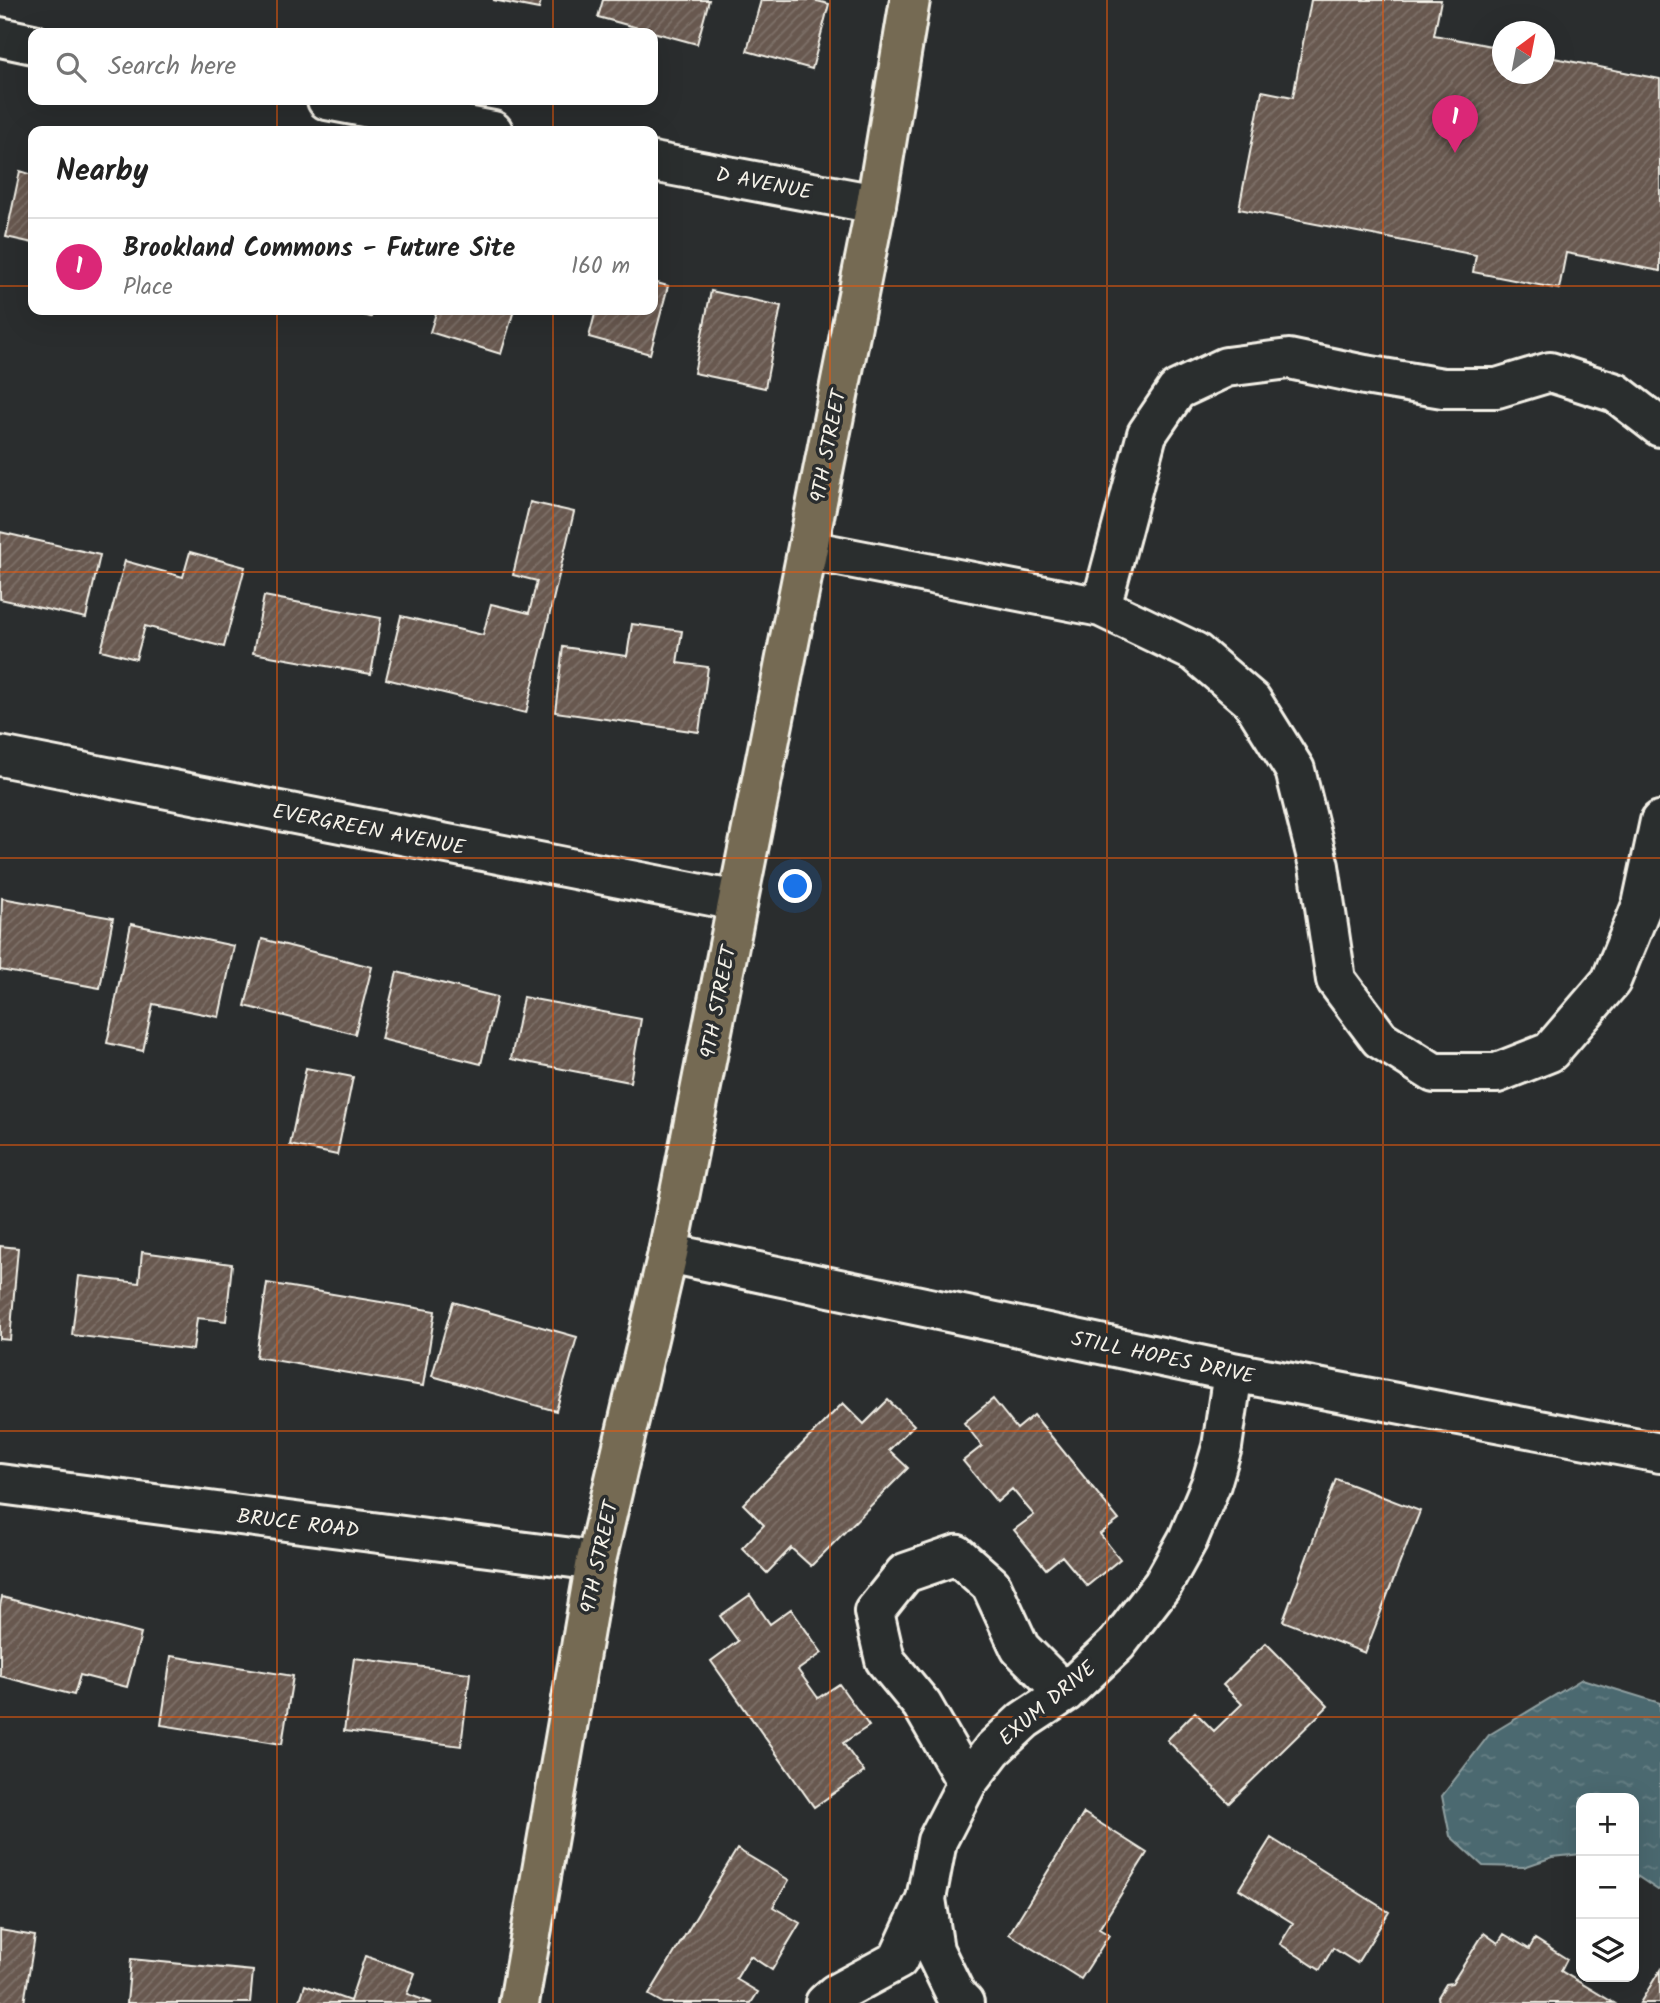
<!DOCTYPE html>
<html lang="en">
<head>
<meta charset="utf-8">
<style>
  :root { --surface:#fff; --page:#f2f2f2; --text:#222; --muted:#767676; --line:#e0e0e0; --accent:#db2777 }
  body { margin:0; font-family:Kalam,sans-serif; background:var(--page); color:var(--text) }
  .controls { position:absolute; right:21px; bottom:21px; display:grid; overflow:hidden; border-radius:14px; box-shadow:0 7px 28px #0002 }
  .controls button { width:63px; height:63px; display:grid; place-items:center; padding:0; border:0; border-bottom:2px solid var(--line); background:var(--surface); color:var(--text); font:35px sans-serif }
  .compass { position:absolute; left:1492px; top:21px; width:63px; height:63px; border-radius:50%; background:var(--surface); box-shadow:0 7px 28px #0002; rotate:32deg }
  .you { position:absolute; left:796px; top:887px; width:24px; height:24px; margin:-18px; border:5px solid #fff; border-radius:50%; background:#1a73e8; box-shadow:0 0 0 10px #1a73e833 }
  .badge { display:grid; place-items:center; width:46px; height:46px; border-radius:50%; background:var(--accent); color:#fff; font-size:23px; font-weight:700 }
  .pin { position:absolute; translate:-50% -58px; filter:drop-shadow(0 2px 4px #0008) }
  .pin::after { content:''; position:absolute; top:37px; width:24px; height:21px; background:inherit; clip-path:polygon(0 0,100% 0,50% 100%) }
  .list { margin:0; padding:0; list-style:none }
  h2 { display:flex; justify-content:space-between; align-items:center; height:91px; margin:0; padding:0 28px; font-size:30px }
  h2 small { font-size:23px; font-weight:400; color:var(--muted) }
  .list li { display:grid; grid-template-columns:46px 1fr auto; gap:21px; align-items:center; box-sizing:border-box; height:98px; padding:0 28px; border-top:2px solid var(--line) }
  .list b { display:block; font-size:26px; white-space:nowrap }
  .list p { margin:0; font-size:23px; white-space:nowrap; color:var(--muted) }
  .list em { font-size:23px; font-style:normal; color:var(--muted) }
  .icon { flex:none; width:38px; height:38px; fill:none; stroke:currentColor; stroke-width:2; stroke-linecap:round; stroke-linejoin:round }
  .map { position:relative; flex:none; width:1660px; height:2003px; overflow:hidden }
  .search { position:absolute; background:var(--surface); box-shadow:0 7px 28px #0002; left:28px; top:28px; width:630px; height:77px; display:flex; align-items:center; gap:18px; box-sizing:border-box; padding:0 24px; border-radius:14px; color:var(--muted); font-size:26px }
  .panel { position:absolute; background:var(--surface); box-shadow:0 7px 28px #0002; left:28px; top:126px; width:630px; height:189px; border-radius:14px }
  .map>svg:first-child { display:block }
  .water { fill:url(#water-ripples); stroke:#8f9fa0; stroke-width:2 }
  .building { fill:url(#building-hatch); stroke:#f4f1e8; stroke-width:2 }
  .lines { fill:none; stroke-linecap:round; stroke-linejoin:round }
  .minor-casing { stroke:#f4f1e8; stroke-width:44 }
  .major-casing { stroke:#f4f1e8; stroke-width:44 }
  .minor { stroke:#2a2d2e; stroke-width:38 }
  .major { stroke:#746b52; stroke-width:38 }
  .grid { fill:none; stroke:#e8590c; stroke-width:2; stroke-opacity:0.55 }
  .labels { text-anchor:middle; stroke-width:7; stroke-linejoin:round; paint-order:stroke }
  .street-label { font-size:21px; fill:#f4f1e8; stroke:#2a2d2e }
</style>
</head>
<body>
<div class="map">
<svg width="1660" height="2003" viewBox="0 0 1660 2003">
  <defs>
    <pattern id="water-ripples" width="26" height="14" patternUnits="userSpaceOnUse" patternTransform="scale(1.75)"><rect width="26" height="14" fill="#4c6970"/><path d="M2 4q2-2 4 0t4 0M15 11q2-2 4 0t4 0" fill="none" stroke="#667f84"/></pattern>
    <pattern id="building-hatch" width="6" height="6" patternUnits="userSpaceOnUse" patternTransform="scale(1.75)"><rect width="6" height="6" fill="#685950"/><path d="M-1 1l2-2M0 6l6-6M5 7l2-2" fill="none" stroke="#7e7169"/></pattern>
  </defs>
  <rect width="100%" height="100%" fill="#2a2d2e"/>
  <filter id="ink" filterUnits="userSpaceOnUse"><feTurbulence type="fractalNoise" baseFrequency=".0143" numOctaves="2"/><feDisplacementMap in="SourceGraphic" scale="14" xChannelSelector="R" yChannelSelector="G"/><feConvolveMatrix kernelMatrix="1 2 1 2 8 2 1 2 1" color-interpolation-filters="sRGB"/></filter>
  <g filter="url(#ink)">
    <path class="water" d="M 1582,1679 L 1660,1703 L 1660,1889 L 1658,1890 L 1634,1874 L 1634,1798 L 1581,1798 L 1581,1854 L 1553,1857 L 1524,1867 L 1483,1866 L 1450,1836 L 1442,1796 L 1489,1735 Z"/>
    <path class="building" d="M 493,0 L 541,0 L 539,9 Z
      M 603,0 L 709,0 L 697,44 L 598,17 Z
      M 761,0 L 813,0 L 829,4 L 812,69 L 747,51 Z
      M 1311,0 L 1441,0 L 1434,35 L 1502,48 L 1502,74 L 1544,74 L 1544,56 L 1660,79 L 1660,271 L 1566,253 L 1559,289 L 1473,272 L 1476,255 L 1239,209 L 1262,91 L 1293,97 Z
      M 20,171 L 33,175 L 33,243 L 6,237 Z
      M 653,282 L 668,286 L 650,354 L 589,337 L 596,310 L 653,310 Z
      M 711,291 L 781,306 L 765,388 L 694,373 Z
      M 344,310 L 373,310 L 371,317 Z
      M 437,310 L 514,310 L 501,354 L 430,332 Z
      M 530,502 L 574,512 L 526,713 L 386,679 L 401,616 L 483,635 L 491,604 L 529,613 L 537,581 L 513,575 Z
      M 0,532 L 100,555 L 86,618 L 0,599 Z
      M 190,552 L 245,567 L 224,647 L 145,626 L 136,659 L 101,650 L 125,561 L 183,577 Z
      M 264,596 L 381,618 L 371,674 L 253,653 Z
      M 632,624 L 682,631 L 677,663 L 708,667 L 699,732 L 555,712 L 563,647 L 627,656 Z
      M 2,898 L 113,918 L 100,988 L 0,970 Z
      M 131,924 L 234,946 L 219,1017 L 153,1004 L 143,1051 L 107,1043 Z
      M 262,939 L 372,967 L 355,1034 L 245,1006 Z
      M 397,972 L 497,997 L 481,1064 L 381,1039 Z
      M 523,997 L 641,1019 L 630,1082 L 511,1059 Z
      M 306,1068 L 353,1077 L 337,1155 L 290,1145 Z
      M 0,1246 L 18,1248 L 10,1340 L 0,1339 Z
      M 142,1252 L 232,1264 L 226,1321 L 197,1318 L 193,1350 L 72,1335 L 79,1276 L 139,1283 Z
      M 267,1283 L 435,1311 L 423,1386 L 256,1357 Z
      M 453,1302 L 577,1337 L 556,1411 L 432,1376 Z
      M 993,1399 L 1017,1429 L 1034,1415 L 1119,1520 L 1100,1534 L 1120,1559 L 1087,1586 L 1062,1556 L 1046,1569 L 1014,1530 L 1034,1515 L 1012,1489 L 997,1502 L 963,1461 L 982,1446 L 964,1423 Z
      M 888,1400 L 914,1425 L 889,1450 L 908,1468 L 811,1566 L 791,1548 L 767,1573 L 742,1548 L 764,1525 L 743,1504 L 843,1403 L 864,1424 Z
      M 1336,1479 L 1420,1511 L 1365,1653 L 1283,1621 Z
      M 750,1595 L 770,1624 L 791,1609 L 822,1653 L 798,1670 L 818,1698 L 839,1684 L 869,1726 L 843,1743 L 864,1772 L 814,1807 L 711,1661 L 738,1641 L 720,1616 Z
      M 2,1597 L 141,1634 L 127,1687 L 80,1675 L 74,1695 L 0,1676 L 0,1606 Z
      M 1266,1643 L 1328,1706 L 1229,1803 L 1167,1740 L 1195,1712 L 1214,1731 L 1242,1704 L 1223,1685 Z
      M 171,1656 L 293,1676 L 282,1744 L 161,1725 Z
      M 354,1658 L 470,1673 L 461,1746 L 344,1731 Z
      M 1084,1813 L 1147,1853 L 1099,1929 L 1109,1935 L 1081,1979 L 1009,1934 Z
      M 1271,1838 L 1389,1912 L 1357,1963 L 1333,1948 L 1320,1970 L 1280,1944 L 1293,1923 L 1239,1889 Z
      M 737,1849 L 789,1880 L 773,1907 L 800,1923 L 772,1970 L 750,1956 L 736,1979 L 758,1992 L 751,2003 L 663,2003 L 649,1995 Z
      M 0,1930 L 35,1936 L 24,2003 L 0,2002 Z
      M 1484,1933 L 1498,1943 L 1504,1934 L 1529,1949 L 1535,1939 L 1567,1959 L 1561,1971 L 1614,2003 L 1439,2003 L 1438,1997 L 1446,1984 L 1452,1983 Z
      M 365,1956 L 415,1973 L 407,1994 L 432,2003 L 299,2003 L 305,1985 L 350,2001 Z
      M 131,1959 L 253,1971 L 250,2003 L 127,2003 Z
      M 1660,1970 L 1660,2003 L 1640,2003 Z"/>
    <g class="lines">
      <defs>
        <path id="minor" d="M 0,37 L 33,44
          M 327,100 L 493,131
          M 653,162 L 876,204
          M 808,550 L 1101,607 L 1195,652 L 1252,701 L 1295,770 L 1319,866 L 1336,980 L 1380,1039 L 1434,1073 L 1497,1073 L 1550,1052 L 1611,981 L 1642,905 L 1660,821
          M 1101,607 L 1147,434 L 1177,390 L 1226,367 L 1289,359 L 1365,375 L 1443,388 L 1497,388 L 1550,372 L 1616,393 L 1660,427
          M 0,756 L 737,901
          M 668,1253 L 1233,1372 L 1660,1453
          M 0,1484 L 596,1561
          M 967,1783 L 922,1705 L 885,1660 L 874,1612 L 905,1573 L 957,1555 L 991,1585 L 1020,1648 L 1065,1693
          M 825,2003 L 835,1994 L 898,1960 L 926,1899
          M 964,2003 L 956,1995 L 934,1950 L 926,1899 L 937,1841 L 967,1783 L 993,1749 L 1024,1720 L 1065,1693 L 1117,1644 L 1163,1584 L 1188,1539 L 1211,1484 L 1222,1447 L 1233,1372"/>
        <path id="major" d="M 519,2003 L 596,1561 L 668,1253 L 876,204 L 910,0"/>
      </defs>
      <use href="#minor" class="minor-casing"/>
      <use href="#major" class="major-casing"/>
      <use href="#minor" class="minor"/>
      <use href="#major" class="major"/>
    </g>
  </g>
  <path class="grid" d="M 277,0 L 277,33M 553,0 L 553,33M 830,0 L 830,2003M 1107,0 L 1107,2003M 1383,0 L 1383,2003M 277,100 L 277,131M 553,100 L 553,131M 0,286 L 33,286M 653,286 L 1660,286M 277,310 L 277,2003M 553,310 L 553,2003M 0,572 L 1660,572M 0,858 L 1660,858M 0,1145 L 1660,1145M 0,1431 L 1660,1431M 0,1717 L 1660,1717"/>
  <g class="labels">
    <g class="street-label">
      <text transform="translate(764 183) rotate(11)" y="7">D AVENUE</text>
      <text transform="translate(828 446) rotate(-79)" y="7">9TH STREET</text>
      <text transform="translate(369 829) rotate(11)" y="7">EVERGREEN AVENUE</text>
      <text transform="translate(718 1002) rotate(-79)" y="7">9TH STREET</text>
      <text transform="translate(1163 1357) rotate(12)" y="7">STILL HOPES DRIVE</text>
      <text transform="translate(298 1523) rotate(7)" y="7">BRUCE ROAD</text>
      <text transform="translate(599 1557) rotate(-78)" y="7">9TH STREET</text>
      <text transform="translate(1047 1703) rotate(-40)" y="7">EXUM DRIVE</text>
    </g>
  </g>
</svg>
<div class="controls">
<button>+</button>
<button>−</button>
<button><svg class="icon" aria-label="layers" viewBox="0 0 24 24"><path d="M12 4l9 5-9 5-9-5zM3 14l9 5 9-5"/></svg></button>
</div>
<svg class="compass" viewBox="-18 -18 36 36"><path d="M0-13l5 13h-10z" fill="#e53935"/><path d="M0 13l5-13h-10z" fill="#767676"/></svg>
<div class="you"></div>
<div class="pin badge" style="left:1455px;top:153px">1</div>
<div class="search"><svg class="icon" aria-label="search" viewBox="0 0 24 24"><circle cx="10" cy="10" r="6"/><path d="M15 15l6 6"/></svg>Search here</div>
<section class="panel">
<h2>Nearby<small></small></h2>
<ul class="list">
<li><span class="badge">1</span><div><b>Brookland Commons - Future Site</b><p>Place</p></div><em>160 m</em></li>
</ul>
</section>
</div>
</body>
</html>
